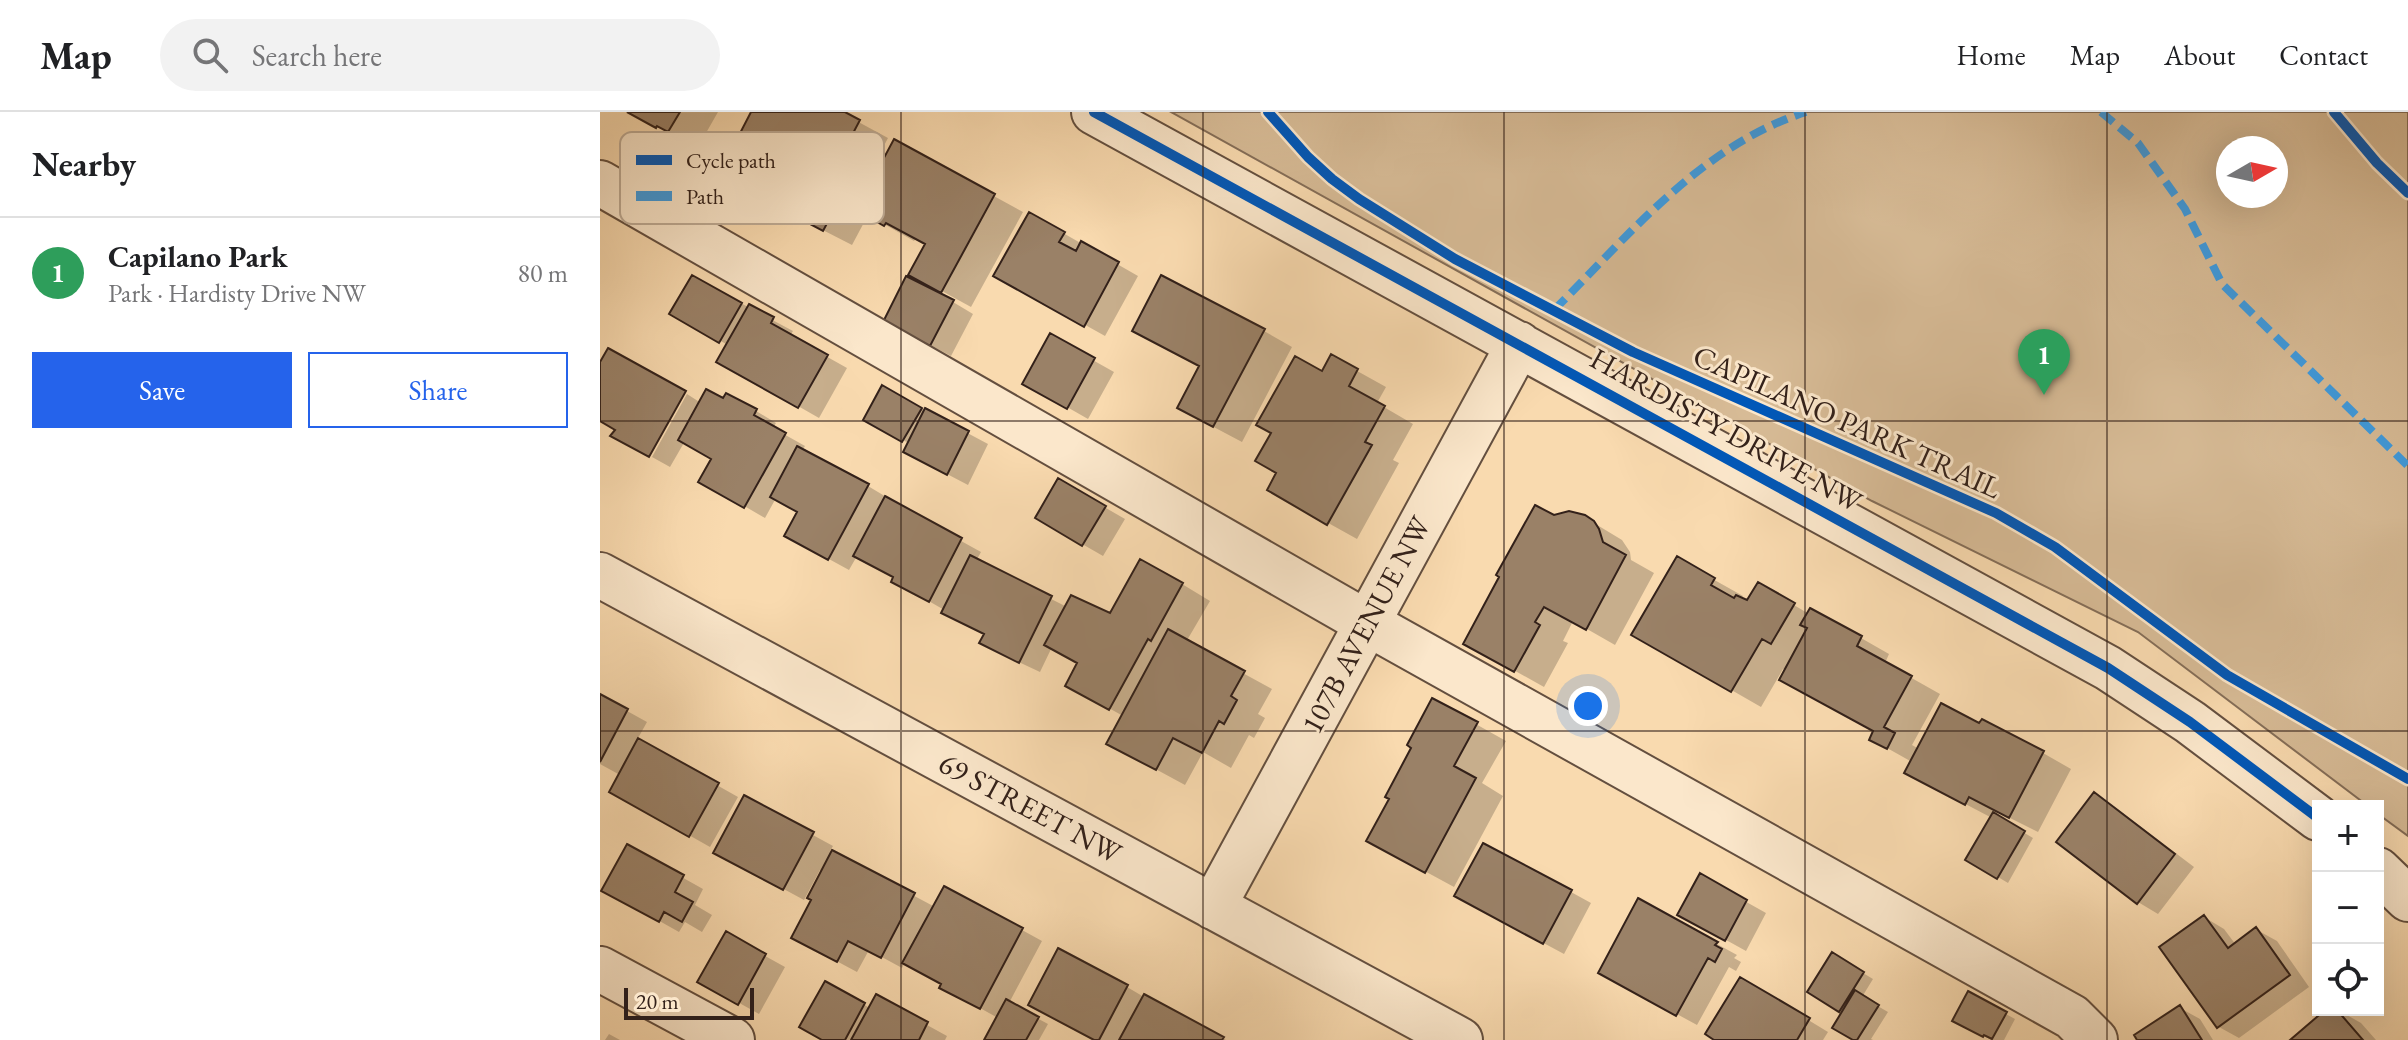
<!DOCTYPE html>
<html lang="en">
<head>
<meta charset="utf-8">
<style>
  :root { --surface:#fff; --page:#f2f2f2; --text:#202124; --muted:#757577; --line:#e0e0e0; --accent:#2563eb }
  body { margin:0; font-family:"EB Garamond",serif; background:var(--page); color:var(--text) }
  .controls { position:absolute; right:24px; bottom:24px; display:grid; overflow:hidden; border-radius:0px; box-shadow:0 8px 32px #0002 }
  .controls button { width:72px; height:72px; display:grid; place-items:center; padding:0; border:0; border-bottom:2px solid var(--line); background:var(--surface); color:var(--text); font:40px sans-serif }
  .compass { position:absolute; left:1616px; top:24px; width:72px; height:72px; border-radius:50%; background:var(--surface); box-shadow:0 8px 32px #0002; rotate:81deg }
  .scale { position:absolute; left:24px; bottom:20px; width:130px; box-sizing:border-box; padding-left:8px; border:4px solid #33211a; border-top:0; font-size:22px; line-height:28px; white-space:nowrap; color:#33211a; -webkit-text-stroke:6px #fbe7cb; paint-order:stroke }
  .you { position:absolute; left:988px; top:594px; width:28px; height:28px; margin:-20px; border:6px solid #fff; border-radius:50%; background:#1a73e8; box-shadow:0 0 0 12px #1a73e833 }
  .badge { display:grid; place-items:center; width:52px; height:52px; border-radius:50%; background:var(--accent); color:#fff; font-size:26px; font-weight:700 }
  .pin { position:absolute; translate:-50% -66px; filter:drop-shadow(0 2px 4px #0008) }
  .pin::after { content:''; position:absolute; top:42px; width:28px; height:24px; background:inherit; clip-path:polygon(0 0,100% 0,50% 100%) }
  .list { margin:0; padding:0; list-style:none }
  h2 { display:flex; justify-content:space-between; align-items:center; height:104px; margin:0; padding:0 32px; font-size:34px }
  h2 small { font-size:26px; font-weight:400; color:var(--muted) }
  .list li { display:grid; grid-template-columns:52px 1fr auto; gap:24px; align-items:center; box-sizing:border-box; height:112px; padding:0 32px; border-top:2px solid var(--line) }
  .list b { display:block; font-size:30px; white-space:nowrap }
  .list p { margin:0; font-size:26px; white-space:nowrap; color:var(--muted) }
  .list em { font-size:26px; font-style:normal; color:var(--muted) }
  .actions { display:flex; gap:16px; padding:24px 32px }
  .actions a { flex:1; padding:18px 0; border:2px solid var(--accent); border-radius:0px; text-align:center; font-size:28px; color:var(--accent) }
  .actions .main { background:var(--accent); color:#fff }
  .icon { flex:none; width:44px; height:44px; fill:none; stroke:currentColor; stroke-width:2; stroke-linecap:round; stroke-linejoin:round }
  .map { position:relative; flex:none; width:1808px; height:928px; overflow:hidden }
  header { display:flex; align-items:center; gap:48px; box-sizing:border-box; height:112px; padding:0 40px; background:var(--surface); border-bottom:2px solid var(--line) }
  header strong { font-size:38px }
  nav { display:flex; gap:44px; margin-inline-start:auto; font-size:28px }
  .search { width:560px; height:72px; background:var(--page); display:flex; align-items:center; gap:20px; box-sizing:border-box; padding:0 28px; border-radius:44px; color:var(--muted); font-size:30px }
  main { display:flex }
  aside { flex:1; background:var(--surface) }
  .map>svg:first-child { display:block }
  .green { fill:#d7bb96; stroke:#856e58; stroke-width:2; fill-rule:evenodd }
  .shadow { fill:#0003 }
  .building { fill:#9a8167; stroke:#33211a; stroke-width:2 }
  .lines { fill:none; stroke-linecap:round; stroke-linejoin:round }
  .minor-casing { stroke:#644f3f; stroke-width:48 }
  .minor { stroke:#fbe7cb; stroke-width:44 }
  .quiet { stroke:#3e9bdf; stroke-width:8; stroke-dasharray:16 8; stroke-linecap:butt }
  .cycleway-casing { stroke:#fbe7cb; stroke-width:15 }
  .cycleway { stroke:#0057b8; stroke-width:10 }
  .grid { fill:none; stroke:#33211a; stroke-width:2; stroke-opacity:0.55 }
  .labels { text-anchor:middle; stroke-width:6; stroke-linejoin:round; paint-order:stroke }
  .street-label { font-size:30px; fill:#33211a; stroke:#fbe7cb }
  .key { fill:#fbe7cb; stroke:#bfac96; stroke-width:2 }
  .key-label { font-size:22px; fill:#33211a }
</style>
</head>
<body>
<header>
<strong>Map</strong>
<div class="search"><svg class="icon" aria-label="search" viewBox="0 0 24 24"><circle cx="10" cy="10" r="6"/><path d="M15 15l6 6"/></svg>Search here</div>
<nav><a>Home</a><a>Map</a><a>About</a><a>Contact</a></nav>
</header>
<main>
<aside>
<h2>Nearby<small></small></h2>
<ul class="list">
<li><span class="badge" style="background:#2e9e5b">1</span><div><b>Capilano Park</b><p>Park · Hardisty Drive NW</p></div><em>80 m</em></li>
</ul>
<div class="actions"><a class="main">Save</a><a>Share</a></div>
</aside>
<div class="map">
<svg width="1808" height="928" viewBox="0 0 1808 928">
  <rect width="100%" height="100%" fill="#f9daaf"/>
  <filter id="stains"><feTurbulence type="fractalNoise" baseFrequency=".0025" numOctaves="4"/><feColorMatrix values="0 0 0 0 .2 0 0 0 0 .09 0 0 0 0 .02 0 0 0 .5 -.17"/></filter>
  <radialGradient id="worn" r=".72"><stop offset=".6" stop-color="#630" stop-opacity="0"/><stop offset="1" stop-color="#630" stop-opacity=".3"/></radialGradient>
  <path class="green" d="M 571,0 L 1808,0 L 1808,724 L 1778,702 L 1778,694 L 1768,694 L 1538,520 L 1272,389 ZM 1628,36 L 1676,36 L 1676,84 L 1628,84 Z"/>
  <path class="shadow" d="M 31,0 L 118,0 L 98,35 L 61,14 L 59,16 Z
    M 154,0 L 240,0 L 288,26 L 259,81 L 265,85 L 295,30 L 423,100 L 371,195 L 340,178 L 327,132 L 316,126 L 314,129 L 268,103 L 252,133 L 211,112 L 199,64 L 159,37 Z
    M 430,102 L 538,164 L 505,224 L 396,163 Z
    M 92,165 L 193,219 L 190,224 L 247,256 L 219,306 L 119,249 L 128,233 L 72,202 Z
    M 353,190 L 373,202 L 351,244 L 305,220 Z
    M 664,219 L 692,235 L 642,330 L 608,312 Z
    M 450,224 L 514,260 L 488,307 L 425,271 Z
    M 732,245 L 786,275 L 777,291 L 813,312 L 793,348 L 799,351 L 757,427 L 669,378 Z
    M 283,276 L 388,332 L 368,373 L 326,351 L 310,332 L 266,307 Z
    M 87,282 L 101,291 L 156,299 L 176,311 L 173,316 L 205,334 L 202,339 L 268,374 L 288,386 L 287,388 L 381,440 L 376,449 L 467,495 L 511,504 L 582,472 L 610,489 L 586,530 L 672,577 L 658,602 L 665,606 L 654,626 L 649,623 L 631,656 L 603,640 L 585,673 L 537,647 L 523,604 L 468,573 L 480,551 L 452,535 L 440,560 L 402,542 L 386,522 L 313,480 L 295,465 L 257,444 L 249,458 L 207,435 L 199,399 L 176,386 L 165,406 L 101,369 L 114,346 L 85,329 L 70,355 L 52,345 Z
    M 459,369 L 525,407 L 503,444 L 437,406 Z
    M 979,402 L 1022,428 L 1030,440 L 1031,448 L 1054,461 L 1015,533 L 973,509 L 963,529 L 968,531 L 944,575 L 894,547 L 954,405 Z
    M 1077,447 L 1143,484 L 1141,487 L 1148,491 L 1159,472 L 1209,502 L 1261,526 L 1289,542 L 1285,551 L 1340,582 L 1312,633 L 1319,637 L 1443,641 L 1471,657 L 1438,720 L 1398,700 L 1396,704 L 1433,726 L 1408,771 L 1368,747 L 1392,706 L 1335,676 L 1312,650 L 1271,627 L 1275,619 L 1186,558 L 1183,557 L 1161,595 L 1034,522 Z
    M 0,584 L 47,610 L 37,628 L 138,685 L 110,735 L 11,679 L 20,663 L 0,652 Z
    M 833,588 L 906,629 L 882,671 L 903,684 L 854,775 L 797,744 L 791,687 Z
    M 1495,683 L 1515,695 L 1594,755 L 1558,802 L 1538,790 Z
    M 145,686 L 233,734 L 230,739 L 335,795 L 422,818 L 442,829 L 409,891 L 448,912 L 439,928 L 386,928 L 398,906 L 362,886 L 343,872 L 305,850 L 302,856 L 269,838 L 257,860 L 214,837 L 213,787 L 223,760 L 220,758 L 204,788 L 136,751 Z
    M 28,735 L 103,777 L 95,793 L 112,803 L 102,820 L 85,810 L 79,820 L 24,789 Z
    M 1100,764 L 1166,801 L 1146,839 L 1099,813 Z
    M 971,780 L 991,791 L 964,842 L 877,795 Z
    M 1039,789 L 1137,843 L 1134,846 L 1141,850 L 1136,859 L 1129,855 L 1097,913 L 1018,870 Z
    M 1604,805 L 1624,817 L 1636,833 L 1657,818 L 1677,829 L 1709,875 L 1639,926 L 1619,915 Z
    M 126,822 L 185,855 L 159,902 L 100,869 Z
    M 1233,843 L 1273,867 L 1262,885 L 1288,900 L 1271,927 L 1273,928 L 1256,928 L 1244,901 L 1210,880 Z
    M 1141,867 L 1228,920 L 1223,928 L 1118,928 Z
    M 226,872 L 270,896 L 276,885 L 347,924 L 345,928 L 225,928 Z
    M 527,875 L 544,885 L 626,928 L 496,928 Z
    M 1369,882 L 1415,907 L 1404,928 L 1391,928 L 1355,908 Z
    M 1580,896 L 1600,907 L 1613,928 L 1539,928 Z
    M 1728,898 L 1738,898 L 1761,911 L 1776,928 L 1693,928 Z
    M 9,922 L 20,928 L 5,928 Z"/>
  <path class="building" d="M 27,0 L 80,0 L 68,20 L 57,14 L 56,16 Z
    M 151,0 L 245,0 L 260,8 L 231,63 L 248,72 L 223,119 L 180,96 L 197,64 L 154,41 L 157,37 L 137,27 Z
    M 294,27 L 395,82 L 341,181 L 308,163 L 325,132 L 286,111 L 284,114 L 263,102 L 271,89 L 263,85 Z
    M 429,100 L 465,120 L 459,130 L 476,139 L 481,129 L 519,150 L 484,215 L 393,164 Z
    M 92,163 L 142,191 L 119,231 L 69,202 Z
    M 561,163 L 665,217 L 613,315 L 577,296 L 599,254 L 532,219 Z
    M 306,164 L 354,188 L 330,234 L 283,210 Z
    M 149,192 L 174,205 L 171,211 L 228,243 L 198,296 L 116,250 Z
    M 450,221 L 495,246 L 467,297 L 422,272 Z
    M 8,236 L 86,279 L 49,345 L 10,324 L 15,318 L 0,309 L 0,250 Z
    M 731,242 L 758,257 L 749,274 L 785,294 L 765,330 L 772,333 L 727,413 L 667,378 L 676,361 L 655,349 L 671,321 L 656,313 L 695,244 L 722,259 Z
    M 282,273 L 322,296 L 302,330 L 263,308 Z
    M 106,277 L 123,286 L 126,281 L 157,297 L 154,303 L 186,321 L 144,396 L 98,370 L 111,347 L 78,328 Z
    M 325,296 L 369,319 L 347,363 L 303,340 Z
    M 197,334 L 269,372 L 228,448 L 184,424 L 197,400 L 170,385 Z
    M 458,366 L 506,394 L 482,434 L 435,406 Z
    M 285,384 L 362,426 L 329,490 L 291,470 L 293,465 L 253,444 Z
    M 935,393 L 954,403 L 969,399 L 985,403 L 994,409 L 999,417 L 1003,430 L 1026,443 L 986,518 L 944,495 L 935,510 L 940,513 L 914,560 L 863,532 L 899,465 L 896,463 Z
    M 370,443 L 452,484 L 419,551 L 379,531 L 384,522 L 341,501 Z
    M 1077,444 L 1115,466 L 1111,473 L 1134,486 L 1136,483 L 1147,488 L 1158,470 L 1195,491 L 1171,532 L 1162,527 L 1131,580 L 1031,523 Z
    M 540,447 L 583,471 L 551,529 L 548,527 L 509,598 L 465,574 L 477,551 L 444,533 L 471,483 L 510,501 Z
    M 1210,496 L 1262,524 L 1257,534 L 1312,564 L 1284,615 L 1295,621 L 1287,637 L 1269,628 L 1273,619 L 1179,568 L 1207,516 L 1200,513 Z
    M 568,517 L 645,559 L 631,584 L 637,588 L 624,612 L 619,609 L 602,641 L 573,626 L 556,658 L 506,632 Z
    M 0,582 L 28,597 L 0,650 Z
    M 832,586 L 878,610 L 854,654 L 876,666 L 825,761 L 766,729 L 789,687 L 785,685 L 811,636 L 807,633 Z
    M 1341,591 L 1379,611 L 1382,607 L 1444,639 L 1409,706 L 1369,685 L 1365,693 L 1304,661 Z
    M 38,626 L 119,671 L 89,725 L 9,680 Z
    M 1494,680 L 1575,742 L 1537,792 L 1456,730 Z
    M 144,683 L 214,720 L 183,778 L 113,741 Z
    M 1393,700 L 1425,719 L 1397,767 L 1365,748 Z
    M 883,731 L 972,778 L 943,832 L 854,784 Z
    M 27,732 L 84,763 L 75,780 L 93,790 L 82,810 L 64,800 L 59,810 L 1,779 Z
    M 232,738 L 315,781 L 281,846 L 248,829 L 237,850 L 191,826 L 211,788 L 207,786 Z
    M 1100,761 L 1147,788 L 1125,829 L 1077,803 Z
    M 344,774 L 423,816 L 380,897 L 339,876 L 341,872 L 302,851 Z
    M 1038,786 L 1118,830 L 1115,833 L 1122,837 L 1115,850 L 1108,846 L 1076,904 L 998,861 Z
    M 1604,803 L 1628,836 L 1656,815 L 1690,863 L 1617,916 L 1559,835 Z
    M 126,819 L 166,842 L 138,893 L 97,870 Z
    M 458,836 L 528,873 L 499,928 L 494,928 L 428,893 Z
    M 1232,840 L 1264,860 L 1239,900 L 1207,880 Z
    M 1140,865 L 1210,906 L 1197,928 L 1114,928 L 1105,922 Z
    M 225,869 L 265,891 L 245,928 L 222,928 L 199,915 Z
    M 1255,878 L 1279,893 L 1257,928 L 1253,928 L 1232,916 Z
    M 1368,879 L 1407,900 L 1392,927 L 1384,923 L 1383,925 L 1352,909 Z
    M 276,882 L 328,910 L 319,928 L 251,928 Z
    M 544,882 L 624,925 L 622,928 L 519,928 Z
    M 406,887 L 439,905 L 426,928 L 384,928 Z
    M 1580,893 L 1602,928 L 1537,928 L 1534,923 Z
    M 1725,898 L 1737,898 L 1763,928 L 1690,928 Z"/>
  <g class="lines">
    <defs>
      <path id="minor" d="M 494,0 L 1508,556 L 1590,610 L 1718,706
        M 0,71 L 767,511 L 1472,905 L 1495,928
        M 0,463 L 860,928
        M 1778,758 L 1808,787
        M 613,795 L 919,232
        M 0,857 L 132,928"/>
    </defs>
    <use href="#minor" class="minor-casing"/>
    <use href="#minor" class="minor"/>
    <path class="quiet" d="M 1501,0 L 1538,31 L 1585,97 L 1622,172 L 1808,354
      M 954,198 C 1029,123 1102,33 1206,0"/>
    <defs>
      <path id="cycleway" d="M 494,0 L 1508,556 L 1590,610 L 1718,706
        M 668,0 L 708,45 L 732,67 L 759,87 L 855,147 L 1033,240 L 1396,401 L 1455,435 L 1627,563 L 1808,667
        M 1734,0 L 1777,51 L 1808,81"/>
    </defs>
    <use href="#cycleway" class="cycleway-casing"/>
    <use href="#cycleway" class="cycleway"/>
  </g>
  <path class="grid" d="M 301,0 L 301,928M 603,0 L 603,928M 904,0 L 904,928M 1205,0 L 1205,928M 1507,0 L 1507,928M 0,309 L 1808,309M 0,619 L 1808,619"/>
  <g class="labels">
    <g class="street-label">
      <text transform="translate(1247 310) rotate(24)" y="10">CAPILANO PARK TRAIL</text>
      <text transform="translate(1126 318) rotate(29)" y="10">HARDISTY DRIVE NW</text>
      <text transform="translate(766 513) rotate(-62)" y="10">107B AVENUE NW</text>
      <text transform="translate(430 696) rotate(28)" y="10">69 STREET NW</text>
    </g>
  </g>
  <rect x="20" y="20" width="264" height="92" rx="12" class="key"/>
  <rect x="36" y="43" width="36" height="10" fill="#0057b8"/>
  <rect x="36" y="79" width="36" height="10" fill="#3e9bdf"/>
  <g class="key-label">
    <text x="86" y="56">Cycle path</text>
    <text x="86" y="92">Path</text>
  </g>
  <rect width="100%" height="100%" filter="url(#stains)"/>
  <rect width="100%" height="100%" fill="url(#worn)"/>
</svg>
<div class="controls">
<button>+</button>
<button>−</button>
<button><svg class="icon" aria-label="locate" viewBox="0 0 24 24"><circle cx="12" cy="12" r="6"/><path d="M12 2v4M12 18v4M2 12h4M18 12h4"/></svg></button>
</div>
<svg class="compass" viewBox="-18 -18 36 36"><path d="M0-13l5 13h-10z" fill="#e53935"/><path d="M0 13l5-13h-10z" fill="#757577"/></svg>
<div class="scale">20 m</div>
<div class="you"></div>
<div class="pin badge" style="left:1444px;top:283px;background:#2e9e5b">1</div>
</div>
</main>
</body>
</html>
